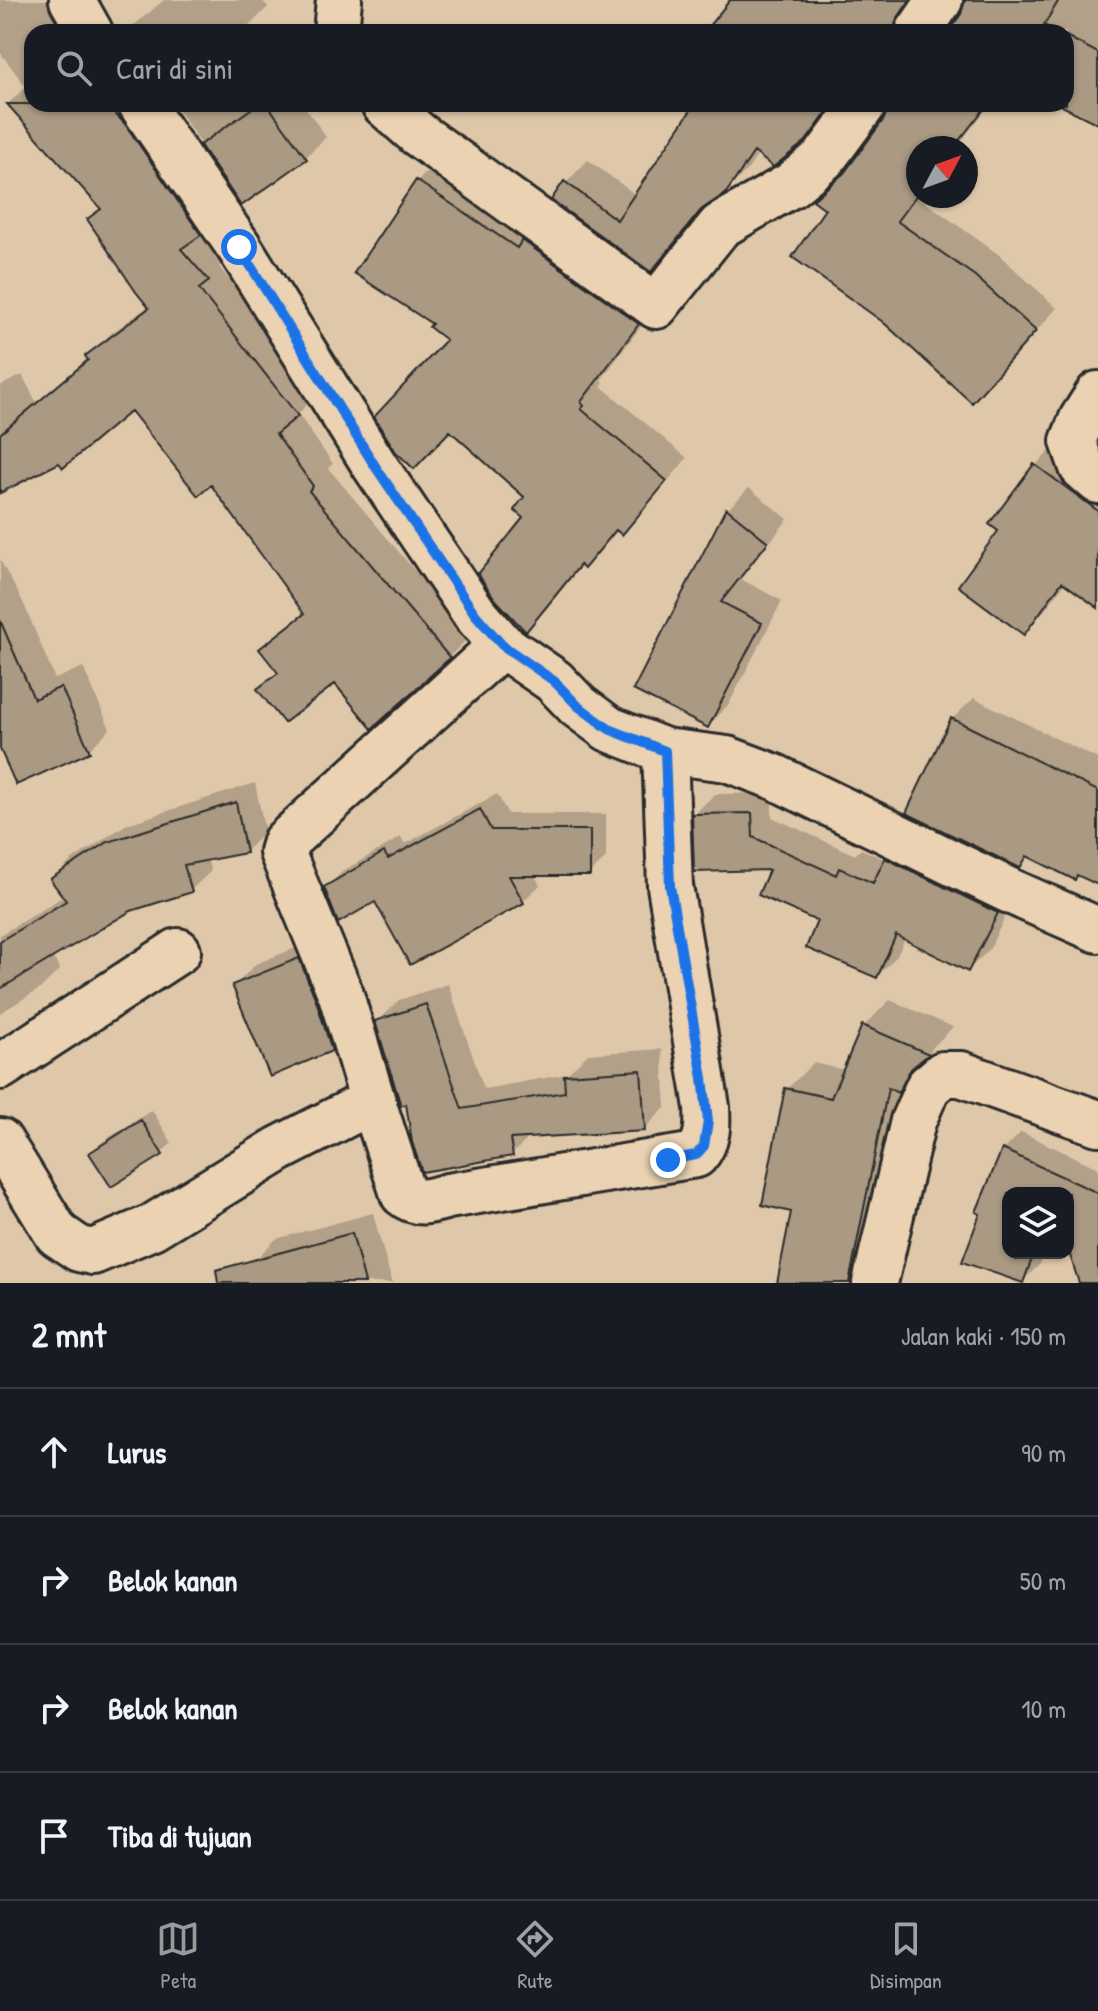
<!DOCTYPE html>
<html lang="id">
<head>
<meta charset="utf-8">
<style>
  :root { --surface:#171b24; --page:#20242c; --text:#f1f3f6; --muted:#9ea1a6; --line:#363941; --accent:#98999b }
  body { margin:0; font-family:"Patrick Hand",sans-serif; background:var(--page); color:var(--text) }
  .controls { position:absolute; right:24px; bottom:24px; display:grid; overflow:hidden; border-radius:16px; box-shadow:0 2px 6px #0004 }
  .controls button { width:72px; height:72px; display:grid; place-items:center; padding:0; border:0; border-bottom:2px solid var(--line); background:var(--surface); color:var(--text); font:40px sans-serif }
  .compass { position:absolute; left:906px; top:136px; width:72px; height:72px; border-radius:50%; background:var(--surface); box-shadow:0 2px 6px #0004; rotate:49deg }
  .stop { position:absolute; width:24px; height:24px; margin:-18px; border:6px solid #1a73e8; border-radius:50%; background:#fff }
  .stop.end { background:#1a73e8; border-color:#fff; box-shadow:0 2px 8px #0008 }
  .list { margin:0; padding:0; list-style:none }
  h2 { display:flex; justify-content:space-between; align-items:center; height:104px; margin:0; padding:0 32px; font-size:34px }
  h2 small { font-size:26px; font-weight:400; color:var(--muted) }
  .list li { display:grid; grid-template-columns:52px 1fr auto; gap:24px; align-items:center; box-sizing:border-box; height:128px; padding:0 32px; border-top:2px solid var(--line) }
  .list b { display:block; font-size:30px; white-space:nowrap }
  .list em { font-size:26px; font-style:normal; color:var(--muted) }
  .icon { flex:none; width:44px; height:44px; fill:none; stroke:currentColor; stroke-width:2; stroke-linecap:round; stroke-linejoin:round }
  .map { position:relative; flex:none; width:1098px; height:1283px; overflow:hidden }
  .search { position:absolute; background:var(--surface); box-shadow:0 2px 6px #0004; left:24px; right:24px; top:24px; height:88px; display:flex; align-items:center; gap:20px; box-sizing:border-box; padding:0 28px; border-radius:24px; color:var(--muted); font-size:30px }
  .sheet { height:616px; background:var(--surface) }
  nav { display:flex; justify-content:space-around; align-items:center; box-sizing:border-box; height:112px; border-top:2px solid var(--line); background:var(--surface); font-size:22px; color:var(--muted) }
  nav a { display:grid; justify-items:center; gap:4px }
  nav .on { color:var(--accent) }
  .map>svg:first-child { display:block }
  .shadow { fill:#0003 }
  .building { fill:#aa9a84; stroke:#2b2b2b; stroke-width:2 }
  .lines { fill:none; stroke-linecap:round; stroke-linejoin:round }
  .minor-casing { stroke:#2b2b2b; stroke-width:50 }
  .minor { stroke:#ead2b2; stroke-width:44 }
  .route { stroke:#1a73e8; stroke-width:10 }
</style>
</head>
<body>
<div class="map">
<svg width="1098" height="1283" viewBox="0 0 1098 1283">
  <rect width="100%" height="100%" fill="#dfc8aa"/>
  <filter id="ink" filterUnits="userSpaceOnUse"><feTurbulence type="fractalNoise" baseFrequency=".0125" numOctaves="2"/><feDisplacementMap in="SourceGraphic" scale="16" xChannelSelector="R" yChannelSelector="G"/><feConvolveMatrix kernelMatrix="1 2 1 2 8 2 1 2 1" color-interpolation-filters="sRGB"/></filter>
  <g filter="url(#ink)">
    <path class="shadow" d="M 0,0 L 53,0 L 82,32 L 32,32 L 32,104 L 146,104 L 229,258 L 219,267 L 318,393 L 298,414 L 333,464 L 328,468 L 470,636 L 449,657 L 336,681 L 260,689 L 278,671 L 262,649 L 304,612 L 211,482 L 131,408 L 59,460 L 0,490 L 0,386 L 22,375 L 37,403 L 89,358 L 88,357 L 109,335 L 150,305 L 89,219 L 101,207 L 9,103 L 26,87 L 0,52 Z
      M 164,0 L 262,0 L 268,7 L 248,27 L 251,32 L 126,32 Z
      M 734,0 L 917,0 L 931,32 L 706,32 Z
      M 966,0 L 1098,0 L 1098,122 L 1062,104 L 1066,104 L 1066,32 L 951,32 L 962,15 Z
      M 174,104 L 303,104 L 326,137 L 305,158 L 242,203 Z
      M 697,104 L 837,104 L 804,139 L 759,153 L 749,168 L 725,192 L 709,202 L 674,247 L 651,269 L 566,183 L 588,160 L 636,195 Z
      M 891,104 L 990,104 L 956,148 L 918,148 L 918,197 L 998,254 L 1057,308 L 994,378 L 816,199 L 853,165 L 886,119 Z
      M 439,159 L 659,302 L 601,380 L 604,383 L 601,386 L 687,458 L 643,511 L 622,533 L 618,529 L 584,566 L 582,565 L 548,607 L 527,629 L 527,497 L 449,340 L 435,323 L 357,272 L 418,181 Z
      M 1057,444 L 1098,474 L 1098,605 L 1065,583 L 1045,610 L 1023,632 L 1001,531 L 992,524 L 1036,465 Z
      M 749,488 L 788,519 L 741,579 L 782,601 L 729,704 L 708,726 L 727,510 Z
      M 0,560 L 23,602 L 55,679 L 83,667 L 110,729 L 88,751 L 0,744 Z
      M 974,698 L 1098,759 L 1098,852 L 1075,877 L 1031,855 L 1020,866 L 952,719 Z
      M 255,783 L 265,832 L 245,852 L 207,859 L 211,871 L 191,890 L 130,909 L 52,956 L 60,969 L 40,989 L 0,1013 L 0,935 L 64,896 L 52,880 L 72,860 L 127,824 Z
      M 772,793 L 772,817 L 855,855 L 861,849 L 886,860 L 907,839 L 1017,892 L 989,950 L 968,970 L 905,938 L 897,956 L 877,976 L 819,920 L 772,868 L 694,814 L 715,794 Z
      M 497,794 L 508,814 L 606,814 L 606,858 L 589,874 L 534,874 L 540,885 L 523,901 L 411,962 L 376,899 L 326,888 L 343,871 L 401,837 L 405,844 Z
      M 320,938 L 352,1028 L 331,1050 L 234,986 L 256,964 Z
      M 448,984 L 484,1089 L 567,1074 L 588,1054 L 662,1049 L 666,1107 L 644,1129 L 531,1136 L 512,1154 L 407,1102 L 377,1022 L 399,1000 Z
      M 890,1000 L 953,1027 L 932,1048 L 923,1065 L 883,1283 L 779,1283 L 794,1210 L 787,1089 L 813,1063 L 845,1070 L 864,1026 Z
      M 152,1110 L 172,1143 L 161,1153 L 91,1153 L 102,1142 Z
      M 1021,1132 L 1098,1168 L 1098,1283 L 1081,1283 L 1068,1242 L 1068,1193 L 1008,1193 L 1008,1253 L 1044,1253 L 1040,1264 L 1022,1282 L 983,1213 L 979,1211 L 1004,1150 Z
      M 373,1213 L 392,1283 L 260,1283 L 254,1261 L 276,1239 Z"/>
    <path class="building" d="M 730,0 L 910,0 L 897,19 L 893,32 L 704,32 Z
      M 965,0 L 1059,0 L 1044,25 L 1057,32 L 948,32 L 961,14 Z
      M 1066,36 L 1098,53 L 1098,124 L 1058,104 L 1066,104 Z
      M 7,104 L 106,104 L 125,124 L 201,235 L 181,249 L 209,281 L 199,289 L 298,416 L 276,434 L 313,486 L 309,491 L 450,658 L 372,729 L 335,684 L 284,723 L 257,689 L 278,673 L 259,649 L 304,614 L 211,485 L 198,496 L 131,411 L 63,468 L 59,463 L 0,493 L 0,434 L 88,360 L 85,356 L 149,308 L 136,292 L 87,219 L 101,209 Z
      M 258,104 L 267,104 L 307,159 L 241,206 L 200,145 Z
      M 695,104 L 833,104 L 806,141 L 777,164 L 773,167 L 754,152 L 726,193 L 701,210 L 651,272 L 551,200 L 564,181 L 617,220 Z
      M 889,104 L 988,104 L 953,148 L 918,148 L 918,193 L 897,221 L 975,276 L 1036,331 L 972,403 L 883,322 L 792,257 L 825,209 L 813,200 L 844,173 L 884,119 Z
      M 416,180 L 517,248 L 522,240 L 639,324 L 581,402 L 584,406 L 581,409 L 667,481 L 622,535 L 616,530 L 584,569 L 580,565 L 526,632 L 495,599 L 478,574 L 523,518 L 514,510 L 524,497 L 450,431 L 414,469 L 396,452 L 374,417 L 446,340 L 429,327 L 432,324 L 354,273 Z
      M 1034,464 L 1098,511 L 1098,608 L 1062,582 L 1024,635 L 958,586 L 998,531 L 989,524 Z
      M 726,508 L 768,542 L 721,602 L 762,623 L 708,728 L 633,690 Z
      M 0,620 L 34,699 L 61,687 L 90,752 L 16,785 L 0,749 Z
      M 951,718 L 1098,791 L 1098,885 L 1077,875 L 1075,880 L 1027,856 L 1020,868 L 906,813 Z
      M 236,802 L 246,853 L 184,865 L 192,892 L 131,911 L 0,989 L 0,941 L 66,901 L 50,879 L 108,842 Z
      M 480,809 L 491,830 L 590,830 L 590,876 L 509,876 L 524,903 L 410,965 L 375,902 L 338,923 L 324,887 L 384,852 L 388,859 Z
      M 752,813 L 753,837 L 836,875 L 839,868 L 873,883 L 885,858 L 998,913 L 968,972 L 896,935 L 877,978 L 806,948 L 817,921 L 758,895 L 769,870 L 694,872 L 692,814 Z
      M 299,958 L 317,1003 L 332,1051 L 270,1077 L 232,985 Z
      M 426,1004 L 462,1109 L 565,1092 L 564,1075 L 641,1070 L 645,1131 L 510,1139 L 513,1156 L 422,1172 L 412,1142 L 406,1104 L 401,1106 L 375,1021 Z
      M 862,1025 L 929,1054 L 911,1069 L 898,1093 L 888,1088 L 849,1283 L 777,1283 L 791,1212 L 762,1205 L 785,1088 L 831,1098 Z
      M 141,1120 L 163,1155 L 111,1187 L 89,1153 Z
      M 1002,1149 L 1098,1193 L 1098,1283 L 1079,1283 L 1068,1249 L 1068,1193 L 1008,1193 L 1008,1253 L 1034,1253 L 1023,1283 L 962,1262 L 980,1214 L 976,1212 Z
      M 352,1233 L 365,1283 L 218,1283 L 216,1270 Z"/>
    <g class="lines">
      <defs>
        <path id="minor" d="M 72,0 L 90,32
          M 336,32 L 339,0
          M 918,32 L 940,0
          M 141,104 L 239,247 L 375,466 L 475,614 L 502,645 L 554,681 L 578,706 L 609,729 L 665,751 L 727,759 L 775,777 L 1010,891 L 1098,930
          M 384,104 L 418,134 L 656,306 L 720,226 L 791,185 L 824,158 L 864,104
          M 1098,394 L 1082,419 L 1073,441 L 1082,467 L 1098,481
          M 0,1067 L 178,951
          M 374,1105 L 341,995 L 282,852 L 285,842 L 502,645
          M 0,1141 L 57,1234 L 79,1249 L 93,1252 L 152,1227 L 279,1149 L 353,1111 L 374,1105 L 403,1194 C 417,1206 431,1201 448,1196 L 696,1155 C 708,1141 708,1126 707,1107 L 670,886 L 665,751
          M 875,1283 L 913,1121 L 928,1087 L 943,1074 L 961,1074 L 1098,1123"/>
      </defs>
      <use href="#minor" class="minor-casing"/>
      <use href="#minor" class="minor"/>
    </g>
  </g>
  <g class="lines" filter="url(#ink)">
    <path class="route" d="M 239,247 L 375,466 L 475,614 L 502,645 L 554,681 L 578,706 L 609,729 L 665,751 L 670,886 L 703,1078 L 708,1121 L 704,1146 L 696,1155 L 668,1160"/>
  </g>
</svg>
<div class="controls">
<button><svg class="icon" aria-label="layers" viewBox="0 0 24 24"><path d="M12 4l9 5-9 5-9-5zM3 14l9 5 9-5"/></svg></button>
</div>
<svg class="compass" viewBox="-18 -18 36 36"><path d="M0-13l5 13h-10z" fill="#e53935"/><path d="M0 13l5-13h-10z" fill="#9ea1a6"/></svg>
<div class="stop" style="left:239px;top:247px"></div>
<div class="stop end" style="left:668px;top:1160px"></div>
<div class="search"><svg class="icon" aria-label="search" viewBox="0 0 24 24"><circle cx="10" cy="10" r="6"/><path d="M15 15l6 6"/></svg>Cari di sini</div>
</div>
<section class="sheet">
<h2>2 mnt<small>Jalan kaki · 150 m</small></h2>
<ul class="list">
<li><svg class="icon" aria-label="ahead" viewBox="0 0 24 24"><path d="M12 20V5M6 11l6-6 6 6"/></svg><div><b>Lurus</b></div><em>90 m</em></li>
<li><svg class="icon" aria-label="right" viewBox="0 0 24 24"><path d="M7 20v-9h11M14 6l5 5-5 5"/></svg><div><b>Belok kanan</b></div><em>50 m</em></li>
<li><svg class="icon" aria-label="right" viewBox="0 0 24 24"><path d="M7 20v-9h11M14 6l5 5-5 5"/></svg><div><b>Belok kanan</b></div><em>10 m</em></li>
<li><svg class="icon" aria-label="arrive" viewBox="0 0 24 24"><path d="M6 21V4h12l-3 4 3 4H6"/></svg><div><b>Tiba di tujuan</b></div></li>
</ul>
</section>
<nav>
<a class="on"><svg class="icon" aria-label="map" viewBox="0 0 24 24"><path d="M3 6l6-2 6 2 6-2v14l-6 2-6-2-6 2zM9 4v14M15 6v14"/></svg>Peta</a>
<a><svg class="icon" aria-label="directions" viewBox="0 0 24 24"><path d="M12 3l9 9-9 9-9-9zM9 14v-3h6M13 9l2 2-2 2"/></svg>Rute</a>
<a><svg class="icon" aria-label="saved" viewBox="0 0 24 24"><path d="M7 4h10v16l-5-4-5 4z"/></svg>Disimpan</a>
</nav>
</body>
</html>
